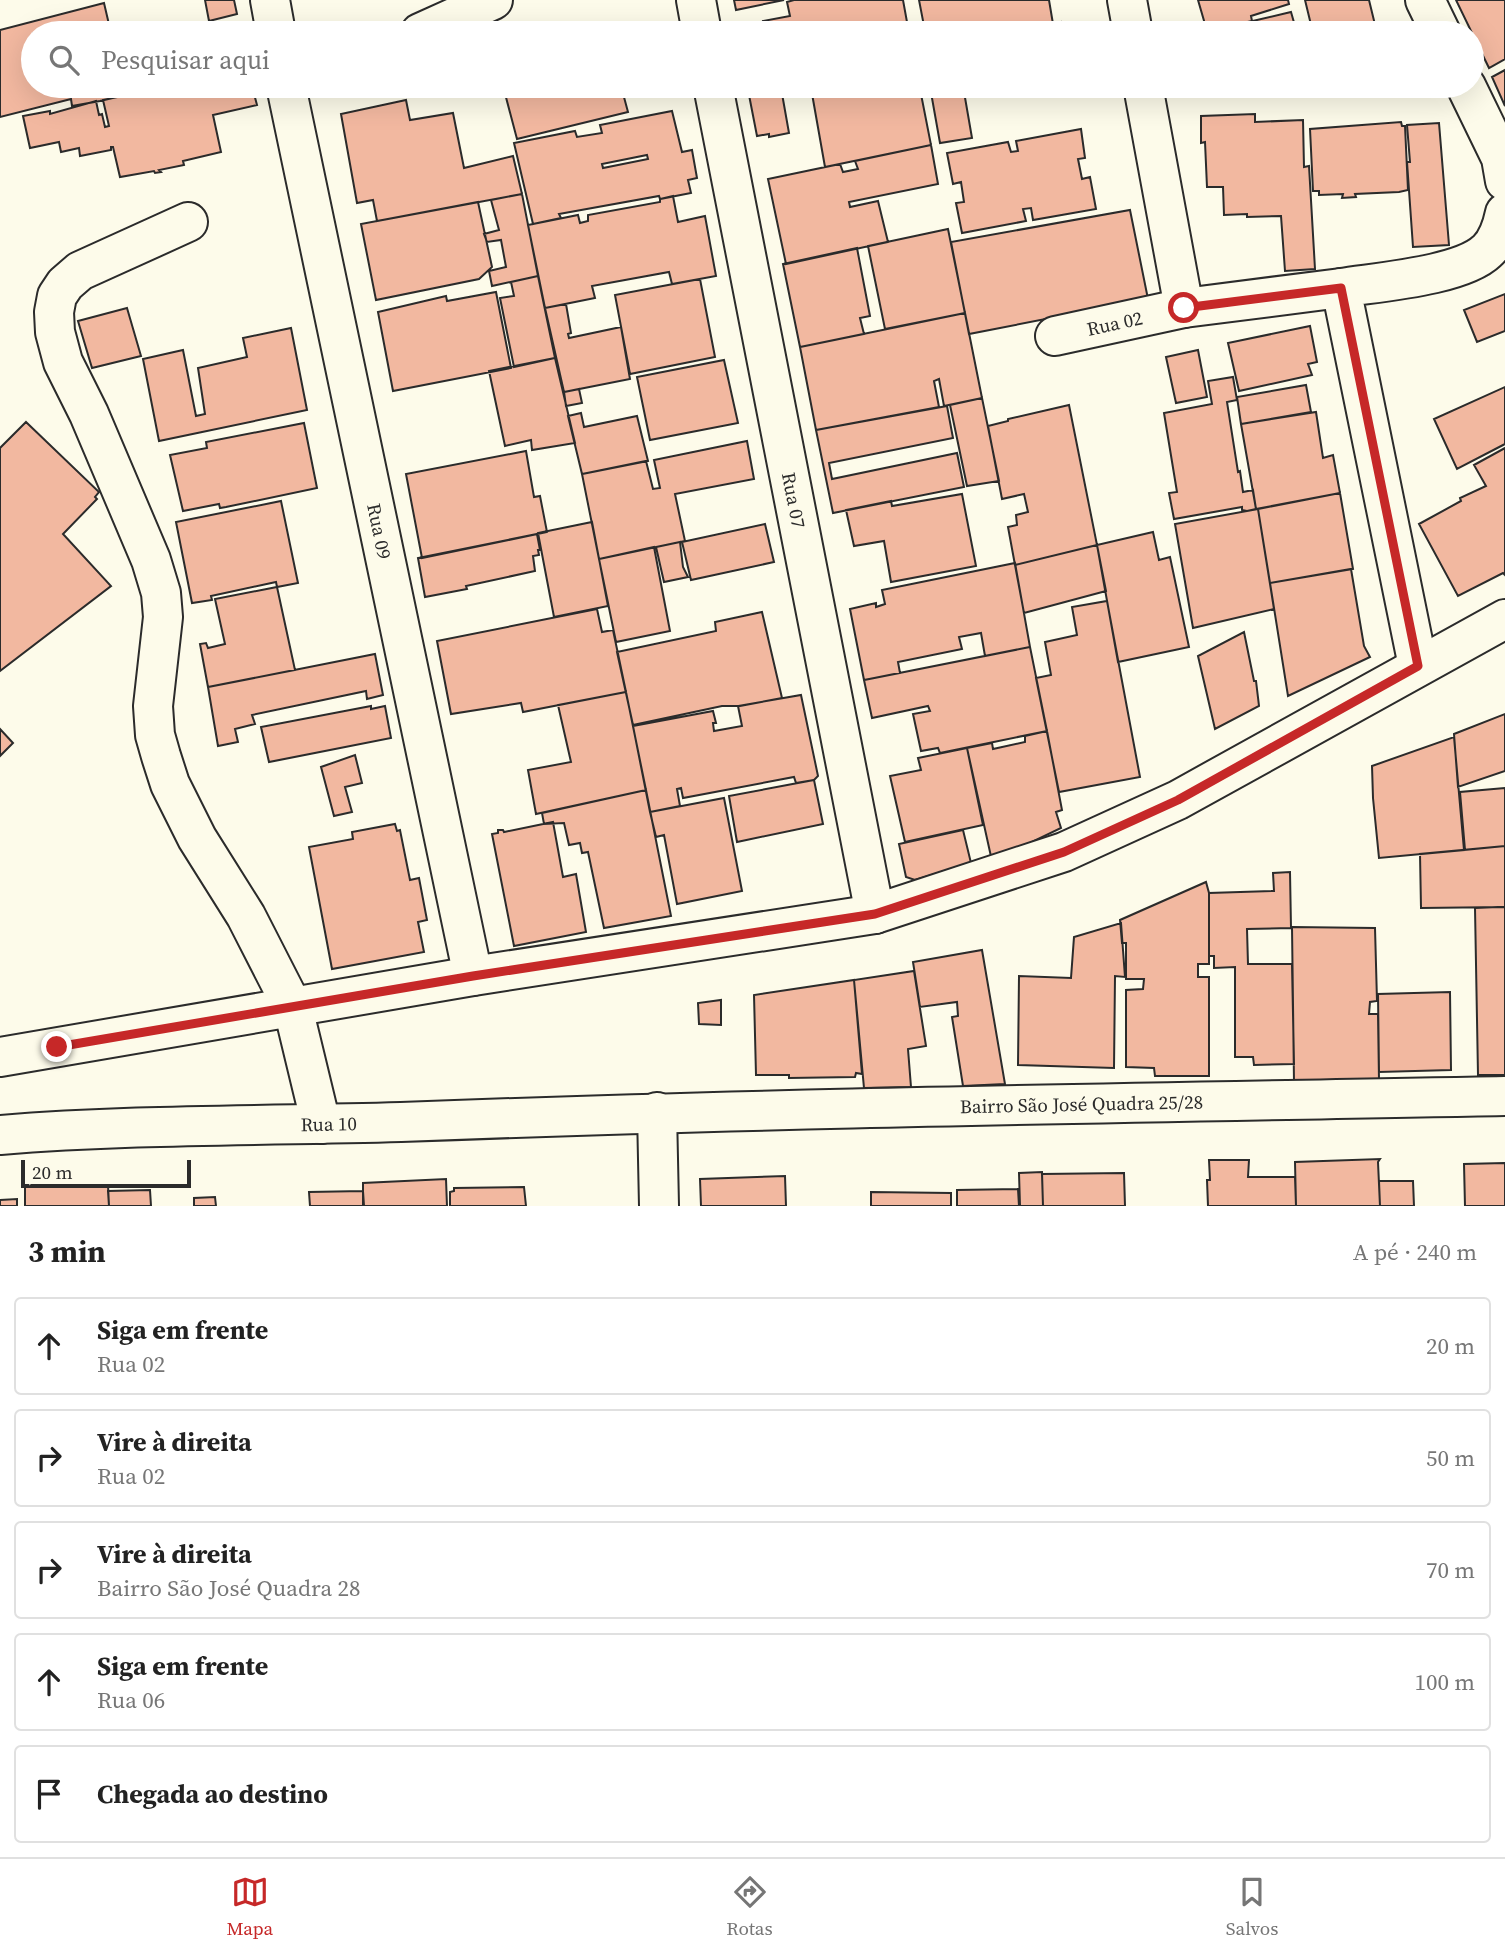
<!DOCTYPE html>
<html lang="pt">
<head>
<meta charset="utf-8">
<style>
  :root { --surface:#fff; --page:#f2f2f2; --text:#222; --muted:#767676; --line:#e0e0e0; --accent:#c62828 }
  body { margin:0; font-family:"Source Serif 4",serif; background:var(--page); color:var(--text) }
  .scale { position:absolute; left:21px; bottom:18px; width:170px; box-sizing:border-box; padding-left:7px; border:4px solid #2b2b2b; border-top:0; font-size:19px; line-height:24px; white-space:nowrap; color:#2b2b2b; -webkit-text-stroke:5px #fdfbea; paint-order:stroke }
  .stop { position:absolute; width:21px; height:21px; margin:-16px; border:5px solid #c62828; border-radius:50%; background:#fff }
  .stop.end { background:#c62828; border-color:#fff; box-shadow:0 2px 7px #0008 }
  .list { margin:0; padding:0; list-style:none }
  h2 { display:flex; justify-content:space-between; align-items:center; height:91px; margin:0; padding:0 28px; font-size:30px }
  h2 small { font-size:23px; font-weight:400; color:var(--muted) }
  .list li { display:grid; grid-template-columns:46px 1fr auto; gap:21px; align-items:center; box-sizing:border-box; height:98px; margin:0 14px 14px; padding:0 14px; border:2px solid var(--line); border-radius:7px }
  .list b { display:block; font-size:26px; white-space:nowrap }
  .list p { margin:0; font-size:23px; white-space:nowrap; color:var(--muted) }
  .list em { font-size:23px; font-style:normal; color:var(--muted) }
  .icon { flex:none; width:38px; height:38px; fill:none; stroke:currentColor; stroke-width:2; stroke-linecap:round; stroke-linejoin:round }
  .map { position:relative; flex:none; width:1505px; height:1206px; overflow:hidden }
  .search { position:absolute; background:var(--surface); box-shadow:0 7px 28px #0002; left:21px; right:21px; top:21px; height:77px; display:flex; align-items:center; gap:18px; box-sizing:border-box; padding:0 24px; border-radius:38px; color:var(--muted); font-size:26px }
  .sheet { height:651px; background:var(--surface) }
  nav { display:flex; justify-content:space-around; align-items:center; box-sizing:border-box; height:98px; border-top:2px solid var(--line); background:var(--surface); font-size:19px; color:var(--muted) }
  nav a { display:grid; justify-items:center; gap:4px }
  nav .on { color:var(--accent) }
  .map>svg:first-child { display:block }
  .building { fill:#f2b8a0; stroke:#2b2b2b; stroke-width:2; fill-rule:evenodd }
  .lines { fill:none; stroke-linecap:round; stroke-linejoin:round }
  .minor-casing { stroke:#2b2b2b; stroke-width:42 }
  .minor { stroke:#fdfbea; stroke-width:38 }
  .route { stroke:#c62828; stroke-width:9 }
  .labels { text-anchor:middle; stroke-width:5; stroke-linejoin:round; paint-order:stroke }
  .street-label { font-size:19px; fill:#2b2b2b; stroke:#fdfbea }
</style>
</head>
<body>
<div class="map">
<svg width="1505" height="1206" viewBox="0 0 1505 1206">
  <rect width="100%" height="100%" fill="#fdfbea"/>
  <path class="building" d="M 205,0 L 234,0 L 237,14 L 209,21 Z
    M 734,0 L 784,0 L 736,10 Z
    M 794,0 L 903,0 L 909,33 L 765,33 L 763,21 L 790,16 L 787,2 Z
    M 919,0 L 1049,0 L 1053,24 L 1061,22 L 1063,33 L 933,33 L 931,25 L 924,26 Z
    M 1198,0 L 1288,0 L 1289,4 L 1251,16 L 1252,21 L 1207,31 Z
    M 1305,0 L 1369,0 L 1377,33 L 1313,33 Z
    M 1456,0 L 1505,0 L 1505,59 L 1489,68 Z
    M 104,3 L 111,33 L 33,33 L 33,86 L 140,87 L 116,93 L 117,97 L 100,101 L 72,106 L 71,99 L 0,117 L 0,30 Z
    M 1291,12 L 1297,33 L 1194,33 L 1244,23 Z
    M 1505,70 L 1505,106 L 1492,77 Z
    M 191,86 L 252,86 L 257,105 L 213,115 L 221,152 L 183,161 L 184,165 L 159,170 L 161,172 L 155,173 L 154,171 L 120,177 L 113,147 L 111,147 L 111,150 L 80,156 L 79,148 L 61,152 L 59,142 L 30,148 L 23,116 L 50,111 L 50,114 L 96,101 L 99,115 L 102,114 L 105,127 L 109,126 L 103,100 L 156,89 L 157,94 Z
    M 503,86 L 621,86 L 628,112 L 517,139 Z
    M 823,86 L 909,86 L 911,95 L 921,94 L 931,145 L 825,167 L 811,88 Z
    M 940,86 L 963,86 L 972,138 L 940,143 L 930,87 Z
    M 1203,86 L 1243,86 L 1205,94 Z
    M 781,88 L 789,133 L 769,137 L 769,134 L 757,136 L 749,95 Z
    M 406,100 L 410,120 L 453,113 L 464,168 L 513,156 L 522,194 L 377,221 L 373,200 L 357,203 L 341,114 Z
    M 672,111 L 682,152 L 692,150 L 697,178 L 688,180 L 691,193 L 660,199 L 659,196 L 559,214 L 561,218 L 533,224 L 514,143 L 575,131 L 577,137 L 602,133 L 600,125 ZM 647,155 L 648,159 L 603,168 L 602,164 Z
    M 1255,114 L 1255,122 L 1303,120 L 1304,167 L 1309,166 L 1315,269 L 1285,271 L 1281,216 L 1247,217 L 1247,214 L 1224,215 L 1223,187 L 1207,187 L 1205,142 L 1201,143 L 1201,116 Z
    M 1401,122 L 1402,126 L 1405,126 L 1408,190 L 1399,192 L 1355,194 L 1356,197 L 1342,198 L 1343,194 L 1319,195 L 1319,191 L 1313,191 L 1310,129 Z
    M 1439,123 L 1449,245 L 1413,247 L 1407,162 L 1410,162 L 1407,125 Z
    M 1081,129 L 1085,158 L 1078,159 L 1082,179 L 1090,177 L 1096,209 L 1033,220 L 1031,208 L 1023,209 L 1026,221 L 962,233 L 956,203 L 964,202 L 961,182 L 953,184 L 947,153 L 1008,142 L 1011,152 L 1018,151 L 1016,141 Z
    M 931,145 L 938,184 L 849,202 L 850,207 L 878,201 L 888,242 L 786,264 L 768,179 L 840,164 L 843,172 L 858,169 L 855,161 Z
    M 522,194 L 538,276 L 492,286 L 489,271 L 506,267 L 501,240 L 487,242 L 484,234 L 499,230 L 491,200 Z
    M 673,196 L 678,222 L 705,216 L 716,276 L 672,284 L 669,272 L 592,286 L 595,298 L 545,308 L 528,225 L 578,215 L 580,223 L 588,221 L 588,215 L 660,202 L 660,199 Z
    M 478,202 L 492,267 L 479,279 L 376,300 L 361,224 Z
    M 1130,210 L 1148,299 L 969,334 L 951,242 Z
    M 948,229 L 965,313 L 885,329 L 868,246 Z
    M 857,248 L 870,316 L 860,318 L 864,334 L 800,347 L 783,264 Z
    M 538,276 L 555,358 L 514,367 L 500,298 L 514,296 L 511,282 Z
    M 700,279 L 715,357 L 630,374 L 615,295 Z
    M 496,292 L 511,368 L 393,391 L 378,312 L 446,296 L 447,301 Z
    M 1505,294 L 1505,331 L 1477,342 L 1464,310 Z
    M 566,304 L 571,333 L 568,334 L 569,338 L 621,327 L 630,379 L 564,392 L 545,308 Z
    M 127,308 L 141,356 L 92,368 L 78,321 Z
    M 965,313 L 982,398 L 944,406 L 939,379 L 934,381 L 939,407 L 816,430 L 800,347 Z
    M 1310,326 L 1317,362 L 1308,364 L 1312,375 L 1239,391 L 1228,343 Z
    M 291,328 L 307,410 L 159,441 L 143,359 L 183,350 L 196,416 L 205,414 L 198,368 L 247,357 L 243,338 Z
    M 1198,350 L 1207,397 L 1176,403 L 1166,357 Z
    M 555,358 L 575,443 L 532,450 L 531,440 L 505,446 L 489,371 Z
    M 724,360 L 738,423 L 650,440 L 637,377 Z
    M 1233,377 L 1237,400 L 1227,402 L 1238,472 L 1240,471 L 1243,492 L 1253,490 L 1256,509 L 1247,511 L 1242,510 L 1242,507 L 1174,519 L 1169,493 L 1177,492 L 1164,413 L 1212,404 L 1208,381 Z
    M 1306,385 L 1311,412 L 1241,424 L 1237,397 Z
    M 1505,387 L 1505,444 L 1457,469 L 1434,419 Z
    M 579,389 L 582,403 L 566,406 L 564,392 Z
    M 982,398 L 999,481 L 967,486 L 950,405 Z
    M 1069,405 L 1097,545 L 1015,565 L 1008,527 L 1017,525 L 1016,515 L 1028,512 L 1024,494 L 1002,499 L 988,426 L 1008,421 L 1008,419 Z
    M 947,406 L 953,438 L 829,463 L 832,479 L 957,453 L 964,487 L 833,513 L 816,430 Z
    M 1316,412 L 1323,458 L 1333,455 L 1340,493 L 1256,509 L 1241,424 Z
    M 581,413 L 584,427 L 637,416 L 648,461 L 582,474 L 568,416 Z
    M 26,422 L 99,492 L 95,497 L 97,499 L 63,534 L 111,586 L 0,671 L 0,448 Z
    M 304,423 L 317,488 L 226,507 L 220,508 L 219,504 L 183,511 L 170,455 L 207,448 L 206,442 Z
    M 747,441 L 754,479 L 675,494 L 685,541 L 599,559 L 582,474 L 646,461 L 653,489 L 660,488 L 654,460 Z
    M 1505,448 L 1505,575 L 1503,573 L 1458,596 L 1419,524 L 1461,501 L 1460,498 L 1486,486 L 1474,465 Z
    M 526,451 L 534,497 L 540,496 L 547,532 L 422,558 L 406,474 Z
    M 1340,493 L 1353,569 L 1270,583 L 1258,509 Z
    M 962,494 L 976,566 L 891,582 L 884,541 L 854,546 L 846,510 L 891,501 L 892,506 Z
    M 281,501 L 298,583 L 277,587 L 276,582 L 211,596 L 212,600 L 192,603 L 176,522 Z
    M 1258,509 L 1274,609 L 1193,628 L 1175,524 Z
    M 592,522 L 608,606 L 554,617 L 538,533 Z
    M 765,524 L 774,562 L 691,580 L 682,542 Z
    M 1153,532 L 1159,560 L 1170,557 L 1189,647 L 1118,662 L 1097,545 Z
    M 537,534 L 540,550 L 538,550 L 539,555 L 533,556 L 535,571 L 466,586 L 467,589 L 425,597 L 418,558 Z
    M 680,542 L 683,567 L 688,577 L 664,582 L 656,547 Z
    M 1097,545 L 1106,591 L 1024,613 L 1015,565 Z
    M 654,547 L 670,631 L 616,642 L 599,559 Z
    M 1015,563 L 1030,647 L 985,656 L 981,633 L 959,637 L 962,649 L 898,662 L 900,673 L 864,680 L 850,609 L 876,603 L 876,607 L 885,604 L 882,590 Z
    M 1351,569 L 1364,646 L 1370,657 L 1288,696 L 1270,583 Z
    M 277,587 L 295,670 L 208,687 L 200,644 L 206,643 L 208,648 L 225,644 L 215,599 Z
    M 1107,601 L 1140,777 L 1059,792 L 1036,678 L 1051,675 L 1045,642 L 1077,635 L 1072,607 Z
    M 597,609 L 602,632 L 613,630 L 626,692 L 523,712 L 521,703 L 451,714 L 437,641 Z
    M 762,612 L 782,698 L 740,706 L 722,706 L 633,725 L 617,652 L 716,631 L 715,622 Z
    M 1244,632 L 1254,681 L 1256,681 L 1259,706 L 1215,729 L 1198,656 Z
    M 1030,647 L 1047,731 L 940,753 L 938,748 L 921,751 L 913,714 L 930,711 L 928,706 L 872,718 L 864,680 Z
    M 375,654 L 383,695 L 367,699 L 366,691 L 252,715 L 255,724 L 235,729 L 238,742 L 218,746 L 208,687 Z
    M 626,692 L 646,790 L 536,814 L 528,770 L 571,762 L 558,705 Z
    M 801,695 L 818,776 L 814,780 L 796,783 L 794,777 L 683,798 L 681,788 L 677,789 L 680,806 L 650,812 L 633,726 L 713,711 L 716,723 L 713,723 L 714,731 L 742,726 L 738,706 Z
    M 371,706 L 371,709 L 385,706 L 391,738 L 269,762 L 261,727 Z
    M 1505,714 L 1505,771 L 1458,787 L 1454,734 Z
    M 0,729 L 13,743 L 0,756 Z
    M 1047,731 L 1062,810 L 1056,812 L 1061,828 L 992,861 L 967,748 L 992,743 L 993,749 L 1025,742 L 1025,736 Z
    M 1454,737 L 1464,850 L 1379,858 L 1373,798 L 1372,766 Z
    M 967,748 L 983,825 L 905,842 L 890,776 L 921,770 L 918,758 Z
    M 355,755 L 362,783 L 345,787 L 352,812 L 334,816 L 321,767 Z
    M 814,780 L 823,824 L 737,842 L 729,796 Z
    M 1505,788 L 1505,846 L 1465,850 L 1460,792 Z
    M 646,790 L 671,916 L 604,928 L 588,852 L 582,853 L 580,843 L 569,845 L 564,823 L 544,824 L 542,813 Z
    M 724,798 L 742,891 L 677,904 L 664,835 L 656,837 L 650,812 Z
    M 553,822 L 563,877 L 576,874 L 586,932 L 514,946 L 492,834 L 498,833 L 498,830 L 503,830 L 504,832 Z
    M 395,824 L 397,831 L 400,830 L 410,880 L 419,878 L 427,920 L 418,922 L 424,952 L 332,969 L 309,847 L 353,839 L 352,832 Z
    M 963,830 L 971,863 L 915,880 L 906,877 L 899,844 Z
    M 1505,846 L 1505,907 L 1421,908 L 1420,854 Z
    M 1290,872 L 1291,928 L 1247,929 L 1248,964 L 1292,964 L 1294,1064 L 1254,1065 L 1253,1057 L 1235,1057 L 1235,967 L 1214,968 L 1214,956 L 1209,956 L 1209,893 L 1274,891 L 1273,873 Z
    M 1206,882 L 1209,893 L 1209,964 L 1198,964 L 1198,977 L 1209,977 L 1209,1076 L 1155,1076 L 1154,1068 L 1126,1067 L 1126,990 L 1143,989 L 1144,979 L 1126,979 L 1126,943 L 1122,943 L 1120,920 Z
    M 1498,907 L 1505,907 L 1505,1075 L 1478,1075 L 1475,908 Z
    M 1121,923 L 1125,977 L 1115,976 L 1114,1068 L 1018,1065 L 1019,976 L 1071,978 L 1074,937 Z
    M 1292,927 L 1375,928 L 1377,1001 L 1370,1002 L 1369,1014 L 1378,1014 L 1379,1080 L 1294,1082 Z
    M 982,950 L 1005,1084 L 963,1086 L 952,1017 L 958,1016 L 957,1002 L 920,1007 L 913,962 Z
    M 914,971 L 926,1046 L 908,1049 L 911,1087 L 864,1088 L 854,980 Z
    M 854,980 L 862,1074 L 856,1073 L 855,1077 L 789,1078 L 789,1075 L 756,1075 L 754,995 Z
    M 1450,992 L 1451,1070 L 1379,1072 L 1378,994 Z
    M 721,1000 L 721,1025 L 699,1024 L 698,1003 Z
    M 1380,1159 L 1378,1162 L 1380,1206 L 1296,1206 L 1295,1162 Z
    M 1209,1160 L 1249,1160 L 1248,1177 L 1295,1177 L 1296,1206 L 1208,1206 L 1207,1180 L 1210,1180 Z
    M 1505,1163 L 1505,1206 L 1465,1206 L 1464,1164 Z
    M 1042,1172 L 1043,1206 L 1020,1206 L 1019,1173 Z
    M 1124,1173 L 1125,1206 L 1043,1206 L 1042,1174 Z
    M 785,1176 L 786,1206 L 701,1206 L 700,1179 Z
    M 446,1179 L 447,1206 L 363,1206 L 363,1183 Z
    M 1379,1181 L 1413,1181 L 1414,1206 L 1380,1206 Z
    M 108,1185 L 109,1206 L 25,1206 L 25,1187 Z
    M 524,1187 L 526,1206 L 450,1206 L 450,1192 L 454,1191 L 454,1188 Z
    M 1018,1189 L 1019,1206 L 957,1206 L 957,1190 Z
    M 150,1190 L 151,1206 L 109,1206 L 108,1191 Z
    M 363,1191 L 364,1206 L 310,1206 L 309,1192 Z
    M 871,1192 L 951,1193 L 951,1206 L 871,1206 Z
    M 215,1197 L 216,1206 L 194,1206 L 194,1198 Z
    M 17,1199 L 17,1206 L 0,1206 L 0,1200 Z"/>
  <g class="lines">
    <defs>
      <g id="minor">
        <path d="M 270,0 L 276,33"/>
        <path d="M 696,0 L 702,33"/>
        <path d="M 1127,0 L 1133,33"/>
        <path d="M 1425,0 L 1441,33"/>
        <path d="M 420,33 L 493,0"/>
        <path id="s1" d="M 286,86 L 473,976"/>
        <path id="s2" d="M 713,86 L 875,914"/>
        <path d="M 1143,86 L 1184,308"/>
        <path d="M 1466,86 L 1501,158 L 1505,181"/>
        <path d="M 188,222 L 80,271 L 65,284 L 57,296 L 54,312 L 55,332 L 63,362 L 89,414 L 151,560 L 161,593 L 163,617 L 153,706 L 155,735 L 161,756 L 170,784 L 197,838 L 246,916 L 293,1008 L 321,1124"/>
        <path id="s3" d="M 1055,336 L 1184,308 L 1341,288"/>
        <path d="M 1418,666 L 1341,288 C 1378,282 1461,276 1487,251 C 1498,241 1502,227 1505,213"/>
        <path d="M 0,1057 L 473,976 L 875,914 L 1064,852 L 1178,800 L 1505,619"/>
        <path d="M 657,1112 L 659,1206"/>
        <path id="s4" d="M 0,1135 C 133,1124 267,1126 401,1122 C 769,1108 1137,1103 1505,1096"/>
      </g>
    </defs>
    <use href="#minor" class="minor-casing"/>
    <use href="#minor" class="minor"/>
  </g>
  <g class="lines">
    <path class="route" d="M 57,1047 L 473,976 L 875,914 L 1064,852 L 1178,800 L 1418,666 L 1341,288 L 1184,308"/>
  </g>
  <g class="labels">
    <g class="street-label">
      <text dy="7" stroke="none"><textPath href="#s3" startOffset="61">Rua 02</textPath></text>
      <text dy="7" stroke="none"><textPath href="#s2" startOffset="422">Rua 07</textPath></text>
      <text dy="7" stroke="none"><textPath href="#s1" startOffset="455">Rua 09</textPath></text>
      <text dy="7" stroke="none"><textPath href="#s4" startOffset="1082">Bairro São José Quadra 25/28</textPath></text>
      <text dy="7" stroke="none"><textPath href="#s4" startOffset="329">Rua 10</textPath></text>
    </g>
  </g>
</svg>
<div class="scale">20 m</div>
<div class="stop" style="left:1184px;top:308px"></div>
<div class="stop end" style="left:57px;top:1047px"></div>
<div class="search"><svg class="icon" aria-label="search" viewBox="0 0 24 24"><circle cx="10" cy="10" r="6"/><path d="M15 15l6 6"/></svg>Pesquisar aqui</div>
</div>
<section class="sheet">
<h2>3 min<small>A pé · 240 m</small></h2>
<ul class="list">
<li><svg class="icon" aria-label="ahead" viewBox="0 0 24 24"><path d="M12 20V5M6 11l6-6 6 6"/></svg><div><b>Siga em frente</b><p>Rua 02</p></div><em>20 m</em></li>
<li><svg class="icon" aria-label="right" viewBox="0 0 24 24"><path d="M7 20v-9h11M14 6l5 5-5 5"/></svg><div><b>Vire à direita</b><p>Rua 02</p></div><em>50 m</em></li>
<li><svg class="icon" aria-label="right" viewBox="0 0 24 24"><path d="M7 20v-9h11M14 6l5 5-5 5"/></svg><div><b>Vire à direita</b><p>Bairro São José Quadra 28</p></div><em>70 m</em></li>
<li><svg class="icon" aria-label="ahead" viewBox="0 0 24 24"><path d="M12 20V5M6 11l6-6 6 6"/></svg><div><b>Siga em frente</b><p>Rua 06</p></div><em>100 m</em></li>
<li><svg class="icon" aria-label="arrive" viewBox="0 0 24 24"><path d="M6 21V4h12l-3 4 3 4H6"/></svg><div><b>Chegada ao destino</b></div></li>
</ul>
</section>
<nav>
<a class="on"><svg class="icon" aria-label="map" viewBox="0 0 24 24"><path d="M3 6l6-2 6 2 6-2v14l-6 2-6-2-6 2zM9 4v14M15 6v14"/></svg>Mapa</a>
<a><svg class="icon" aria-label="directions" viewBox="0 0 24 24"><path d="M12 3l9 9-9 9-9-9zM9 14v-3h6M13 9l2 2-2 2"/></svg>Rotas</a>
<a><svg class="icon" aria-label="saved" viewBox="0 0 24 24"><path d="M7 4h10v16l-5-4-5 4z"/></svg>Salvos</a>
</nav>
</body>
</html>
